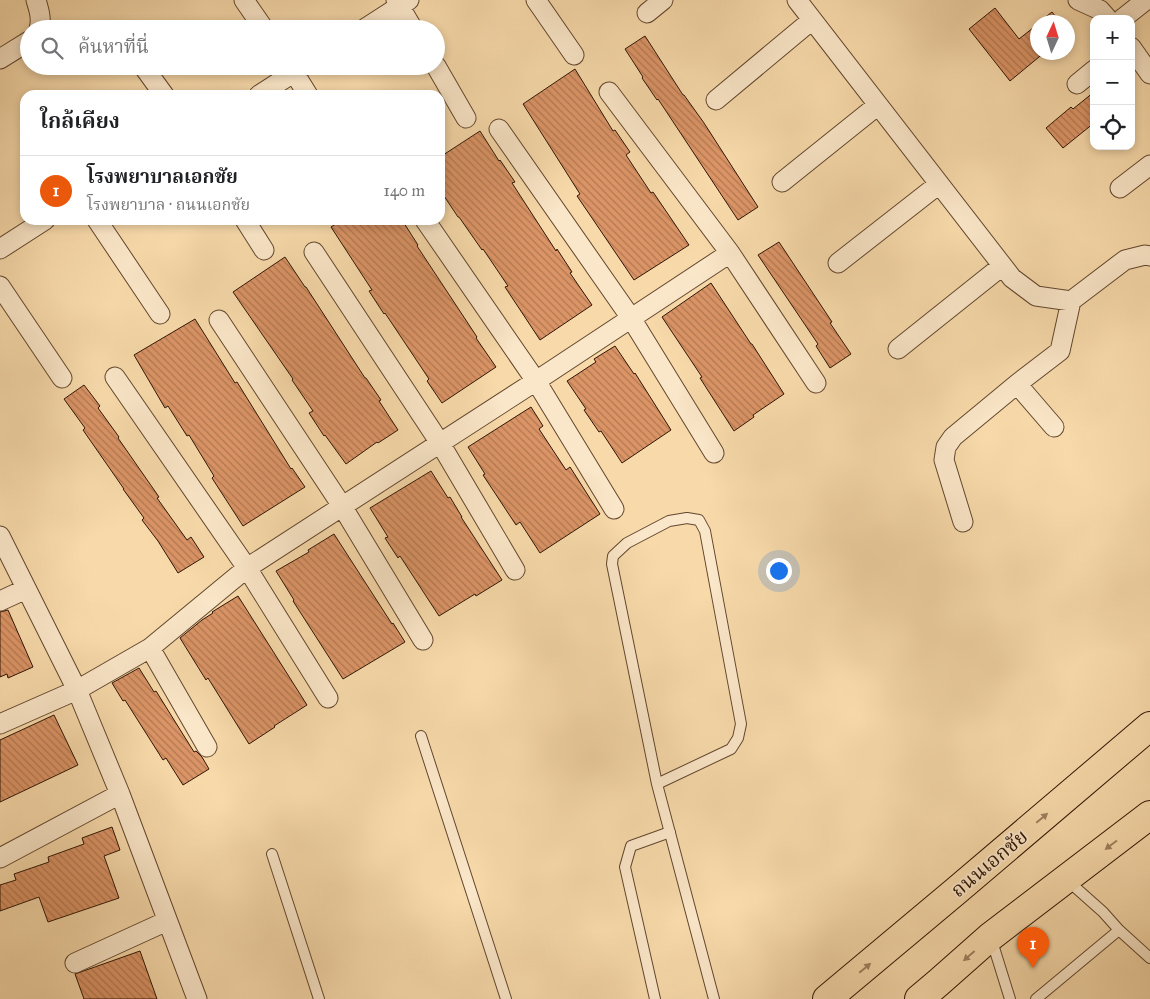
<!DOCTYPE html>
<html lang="th">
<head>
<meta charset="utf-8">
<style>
  :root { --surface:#fff; --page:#f6f6f6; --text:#202124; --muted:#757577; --line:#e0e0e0; --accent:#ea580c }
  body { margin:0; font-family:"IM FELL Great Primer","Noto Serif Thai",serif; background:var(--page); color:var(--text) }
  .controls { position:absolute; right:15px; top:15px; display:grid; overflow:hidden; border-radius:10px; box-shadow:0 2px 8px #0003 }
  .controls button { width:45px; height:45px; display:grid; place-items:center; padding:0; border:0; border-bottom:1px solid var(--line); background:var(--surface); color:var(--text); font:25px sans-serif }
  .compass { position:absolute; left:1030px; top:15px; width:45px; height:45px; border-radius:50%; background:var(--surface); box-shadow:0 2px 8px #0003; rotate:4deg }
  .you { position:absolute; left:778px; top:570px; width:18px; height:18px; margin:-12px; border:4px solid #fff; border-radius:50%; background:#1a73e8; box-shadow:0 0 0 8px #1a73e833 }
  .badge { display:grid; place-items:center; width:32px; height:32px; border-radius:50%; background:var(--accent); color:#fff; font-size:16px; font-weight:700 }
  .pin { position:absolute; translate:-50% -41px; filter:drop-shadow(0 1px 2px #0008) }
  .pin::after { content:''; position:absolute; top:26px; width:18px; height:15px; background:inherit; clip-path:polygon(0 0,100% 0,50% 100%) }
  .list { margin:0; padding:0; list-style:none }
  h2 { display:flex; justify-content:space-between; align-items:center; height:65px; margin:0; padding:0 20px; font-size:21px }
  h2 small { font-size:16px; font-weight:400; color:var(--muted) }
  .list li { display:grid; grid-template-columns:32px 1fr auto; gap:15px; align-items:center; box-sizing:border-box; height:70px; padding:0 20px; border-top:1px solid var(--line) }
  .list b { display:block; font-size:19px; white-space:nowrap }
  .list p { margin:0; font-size:16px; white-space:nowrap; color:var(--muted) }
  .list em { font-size:16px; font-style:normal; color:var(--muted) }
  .icon { flex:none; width:28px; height:28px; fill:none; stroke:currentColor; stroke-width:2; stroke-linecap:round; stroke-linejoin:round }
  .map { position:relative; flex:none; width:1150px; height:999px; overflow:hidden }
  .search { position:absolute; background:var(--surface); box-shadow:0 2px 8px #0003; left:20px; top:20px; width:425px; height:55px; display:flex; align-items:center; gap:12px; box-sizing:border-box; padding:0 18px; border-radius:28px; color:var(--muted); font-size:19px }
  .panel { position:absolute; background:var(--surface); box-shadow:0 2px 8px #0003; left:20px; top:90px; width:425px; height:135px; border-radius:15px }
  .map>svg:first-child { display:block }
  .building { fill:url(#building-back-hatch); stroke:#301605 }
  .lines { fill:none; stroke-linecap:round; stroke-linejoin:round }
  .lane-casing { stroke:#62472e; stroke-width:12 }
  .street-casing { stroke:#62472e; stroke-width:21 }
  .primary-casing { stroke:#301605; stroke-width:30 }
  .lane { stroke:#fae6c8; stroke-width:10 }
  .street { stroke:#fae6c8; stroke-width:19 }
  .primary { stroke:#f7d9aa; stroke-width:28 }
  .oneway { fill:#9d8160 }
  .labels { text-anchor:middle; stroke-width:4; stroke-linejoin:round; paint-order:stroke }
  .street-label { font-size:20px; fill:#301605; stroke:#fae6c8 }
</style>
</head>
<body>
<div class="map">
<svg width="1150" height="999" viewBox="0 0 1150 999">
  <defs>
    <pattern id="building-back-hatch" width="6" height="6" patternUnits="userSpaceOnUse" patternTransform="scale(1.25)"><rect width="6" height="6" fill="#db9466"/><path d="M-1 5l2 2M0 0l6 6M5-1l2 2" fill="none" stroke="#b27852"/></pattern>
  </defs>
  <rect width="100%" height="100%" fill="#f7d9aa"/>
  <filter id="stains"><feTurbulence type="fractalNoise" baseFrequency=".004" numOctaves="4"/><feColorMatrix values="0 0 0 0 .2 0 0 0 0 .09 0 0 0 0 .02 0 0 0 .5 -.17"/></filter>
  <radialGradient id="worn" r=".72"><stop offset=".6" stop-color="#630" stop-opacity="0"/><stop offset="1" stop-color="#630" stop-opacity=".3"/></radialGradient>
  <path class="building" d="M 995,8 L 1019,39 L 1038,24 L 1038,52 L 1045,52 L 1010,81 L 969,29 Z
    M 1052,12 L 1060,22 L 1039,22 Z
    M 645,36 L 683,95 L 684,95 L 704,123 L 758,207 L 738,220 L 658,99 L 657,100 L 642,78 L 643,77 L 625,49 Z
    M 575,69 L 613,131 L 615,130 L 630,152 L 626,155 L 651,193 L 653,192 L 689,245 L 634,280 L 592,218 L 577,196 L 580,194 L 523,104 Z
    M 1094,92 L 1094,123 L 1063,148 L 1046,128 L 1071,107 L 1073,109 Z
    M 480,131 L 499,161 L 500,160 L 515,182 L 512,183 L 556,251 L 557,249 L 572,272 L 570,273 L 592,305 L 540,340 L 505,287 L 508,286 L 483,249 L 482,250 L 459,217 L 458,217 L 440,190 L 440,157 Z
    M 342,220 L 402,220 L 418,245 L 417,246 L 477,337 L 476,338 L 496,367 L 442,403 L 427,381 L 429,379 L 385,313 L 384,314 L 369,291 L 372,290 L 331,227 Z
    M 779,242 L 832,322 L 830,323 L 851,354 L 830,368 L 816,346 L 818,344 L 758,255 Z
    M 285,257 L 305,287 L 306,287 L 365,378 L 366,378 L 381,400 L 379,401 L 398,430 L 378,443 L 377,442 L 346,464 L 325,435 L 324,436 L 309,413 L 313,411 L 292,380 L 293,379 L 233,292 Z
    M 711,283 L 751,344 L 752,344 L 784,394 L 753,415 L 754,417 L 734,431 L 700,378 L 702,377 L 662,317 Z
    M 195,319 L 235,383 L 237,382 L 291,469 L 292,468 L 305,487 L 243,526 L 212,478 L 214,476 L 189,435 L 187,436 L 168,406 L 165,408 L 134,355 Z
    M 615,346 L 634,374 L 635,373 L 671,430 L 622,463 L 601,431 L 599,432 L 584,410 L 586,409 L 567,381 L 596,362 L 594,359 Z
    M 84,385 L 100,406 L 98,408 L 119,437 L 118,438 L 159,497 L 157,498 L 187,540 L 191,537 L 204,557 L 178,573 L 158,541 L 142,520 L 144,518 L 123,489 L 124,489 L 83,430 L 85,428 L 64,399 Z
    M 531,407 L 543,426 L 539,429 L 566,470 L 570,467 L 600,514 L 540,553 L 520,522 L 516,525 L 483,475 L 485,474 L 468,447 Z
    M 431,471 L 448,498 L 450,497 L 462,517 L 461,517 L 502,580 L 476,596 L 475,594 L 439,616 L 400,556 L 398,558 L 385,538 L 388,537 L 370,508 Z
    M 334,534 L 392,624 L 393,623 L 405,642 L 343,679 L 293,601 L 294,600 L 276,571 L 309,552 L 308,550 Z
    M 238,596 L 307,705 L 274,726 L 275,727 L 249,744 L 208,678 L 206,680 L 180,638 L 202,620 L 213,613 L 212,612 Z
    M 8,610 L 33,667 L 8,678 L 7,674 L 0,677 L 0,612 Z
    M 139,668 L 154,692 L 156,691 L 194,752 L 196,751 L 202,757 L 209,769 L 183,785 L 166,758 L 163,760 L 125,700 L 123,701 L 112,683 Z
    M 54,715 L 78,765 L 0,802 L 0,740 Z
    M 112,827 L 120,850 L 104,856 L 119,898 L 48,922 L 39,897 L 0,911 L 0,885 L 16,880 L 14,874 L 49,862 L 48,857 L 84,844 L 82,838 Z
    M 140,951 L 157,999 L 84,999 L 75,974 Z"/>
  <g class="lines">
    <defs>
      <path id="lane" d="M 421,736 L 506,999
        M 657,784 L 612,564 L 613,556 L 627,543 L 669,521 L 687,518 L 699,520 L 705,531 L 741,724 L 738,738 L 731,749 L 657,784 L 714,999
        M 272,854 L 319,999
        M 1119,930 L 1150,958
        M 991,938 L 1010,999
        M 655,999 L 625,867 L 631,846 L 670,832
        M 1036,999 L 1119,930 L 1103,912 L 1067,880"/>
      <path id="street" d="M 36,0 C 39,10 42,19 39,29
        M 244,0 L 264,29
        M 396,0 L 413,29
        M 536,0 L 574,55
        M 797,0 L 1012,278 L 1036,296 L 1071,301 L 1125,260 L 1145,255 L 1150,256
        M 1078,0 L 1100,10 L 1108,19
        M 647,13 L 663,0
        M 1122,19 L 1146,0
        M 364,29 L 409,0
        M 1131,47 L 1150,74
        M 0,59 L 29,41
        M 143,66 L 164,95
        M 290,66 L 308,95
        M 436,66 L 466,118
        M 1077,84 L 1094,70
        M 609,92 L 730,253 L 816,383
        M 259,95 L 304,66
        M 716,100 L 812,20
        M 499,129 L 631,318 L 714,453
        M 782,182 L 878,105
        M 1120,188 L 1150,165
        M 97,220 L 160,314
        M 245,220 L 264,250
        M 425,220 L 536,381 L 614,509
        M 0,249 L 45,220
        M 314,252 L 440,443 L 515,570
        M 838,263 L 939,184
        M 0,286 L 62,378
        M 219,320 L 342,506 L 423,640
        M 898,349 L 1002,266
        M 115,377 L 247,568 L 328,698
        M 1017,384 L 1054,427
        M 963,522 L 944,460 L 946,447 L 953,437 L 1017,384 L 1060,351 L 1071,301
        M 0,536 L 77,690 L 120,794 L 197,999
        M 0,601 L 26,589
        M 150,648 L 207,747
        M 0,724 L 77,690 L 150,648 L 247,568 L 536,381 L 730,253
        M 0,858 L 120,794
        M 75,963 L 167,921"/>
      <path id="primary" d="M 827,999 L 956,891 L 1150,726
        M 919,999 L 938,983 L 990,937 L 1150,815"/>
    </defs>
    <use href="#lane" class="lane-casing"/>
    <use href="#street" class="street-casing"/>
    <use href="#primary" class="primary-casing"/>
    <use href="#lane" class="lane"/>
    <use href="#street" class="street"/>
    <use href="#primary" class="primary"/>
  </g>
  <defs><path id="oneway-solid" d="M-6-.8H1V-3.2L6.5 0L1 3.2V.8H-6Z" transform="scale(1.25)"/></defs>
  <g class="oneway">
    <use href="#oneway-solid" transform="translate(1042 818) rotate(-40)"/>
    <use href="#oneway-solid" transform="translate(1111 845) rotate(143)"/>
    <use href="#oneway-solid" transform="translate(969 956) rotate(139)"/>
    <use href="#oneway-solid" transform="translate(865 968) rotate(-40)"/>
  </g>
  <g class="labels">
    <g class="street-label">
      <text transform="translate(989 863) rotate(-40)" y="7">ถนนเอกชัย</text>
    </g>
  </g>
  <rect width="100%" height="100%" filter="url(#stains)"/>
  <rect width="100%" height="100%" fill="url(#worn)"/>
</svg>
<div class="controls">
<button>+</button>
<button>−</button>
<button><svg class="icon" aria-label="locate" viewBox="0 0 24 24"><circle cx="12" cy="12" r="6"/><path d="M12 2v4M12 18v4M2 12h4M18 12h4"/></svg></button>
</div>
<svg class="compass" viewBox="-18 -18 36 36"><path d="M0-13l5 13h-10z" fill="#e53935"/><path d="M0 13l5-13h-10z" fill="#757577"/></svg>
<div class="you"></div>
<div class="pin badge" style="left:1033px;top:968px">1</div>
<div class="search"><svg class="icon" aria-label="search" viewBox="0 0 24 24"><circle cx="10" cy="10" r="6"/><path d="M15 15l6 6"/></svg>ค้นหาที่นี่</div>
<section class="panel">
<h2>ใกล้เคียง<small></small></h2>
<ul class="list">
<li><span class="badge">1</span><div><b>โรงพยาบาลเอกชัย</b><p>โรงพยาบาล · ถนนเอกชัย</p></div><em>140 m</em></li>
</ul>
</section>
</div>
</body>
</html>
